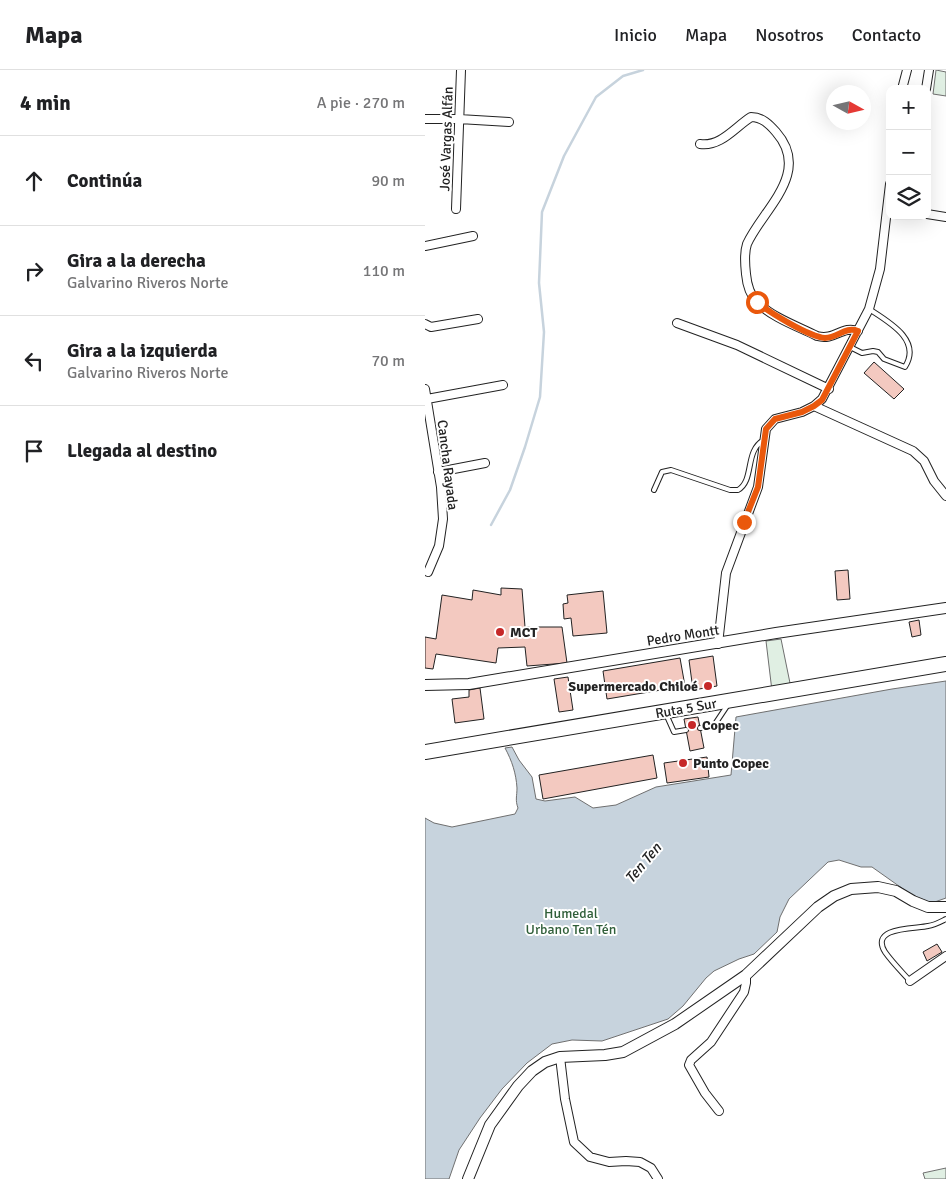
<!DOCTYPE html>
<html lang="es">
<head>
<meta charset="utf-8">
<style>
  :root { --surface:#fff; --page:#f6f6f6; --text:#202124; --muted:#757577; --line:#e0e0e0 }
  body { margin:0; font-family:Signika,sans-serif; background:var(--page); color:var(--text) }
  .controls { position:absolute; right:15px; top:15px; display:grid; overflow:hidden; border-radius:10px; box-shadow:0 5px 20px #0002 }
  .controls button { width:45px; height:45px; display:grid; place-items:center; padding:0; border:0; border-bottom:1px solid var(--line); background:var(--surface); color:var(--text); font:25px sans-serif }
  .compass { position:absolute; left:401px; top:15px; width:45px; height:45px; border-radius:50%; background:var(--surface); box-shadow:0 5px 20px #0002; rotate:98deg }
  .stop { position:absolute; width:15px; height:15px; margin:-11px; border:4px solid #ea580c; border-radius:50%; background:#fff }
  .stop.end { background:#ea580c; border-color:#fff; box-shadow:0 1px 5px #0008 }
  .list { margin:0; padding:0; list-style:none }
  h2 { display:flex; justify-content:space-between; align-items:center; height:65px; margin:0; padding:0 20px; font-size:21px }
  h2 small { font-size:16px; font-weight:400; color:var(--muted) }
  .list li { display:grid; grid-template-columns:32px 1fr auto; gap:15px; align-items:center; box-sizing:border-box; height:90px; padding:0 20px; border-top:1px solid var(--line) }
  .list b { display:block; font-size:19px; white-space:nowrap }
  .list p { margin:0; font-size:16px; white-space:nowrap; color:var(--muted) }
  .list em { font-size:16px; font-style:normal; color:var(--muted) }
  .icon { flex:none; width:28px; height:28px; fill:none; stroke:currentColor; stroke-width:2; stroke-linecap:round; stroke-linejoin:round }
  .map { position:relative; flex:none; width:521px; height:1109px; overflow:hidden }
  header { display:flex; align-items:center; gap:30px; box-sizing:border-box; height:70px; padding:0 25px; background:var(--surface); border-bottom:1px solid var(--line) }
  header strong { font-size:24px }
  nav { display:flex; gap:28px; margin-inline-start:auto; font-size:18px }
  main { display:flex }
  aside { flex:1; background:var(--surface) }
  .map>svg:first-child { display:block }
  .green { fill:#e0efe3; stroke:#6f6f6f }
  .water { fill:#c7d3dd; stroke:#6f6f6f }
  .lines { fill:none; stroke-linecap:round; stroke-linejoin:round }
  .stream { stroke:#c7d3dd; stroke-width:2.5 }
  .building { fill:#f3c9c0; stroke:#222 }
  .service-casing { stroke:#222; stroke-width:6 }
  .minor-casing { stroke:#222; stroke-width:10 }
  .tertiary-casing { stroke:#222; stroke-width:12 }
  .trunk-casing { stroke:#222; stroke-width:16 }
  .service { stroke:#fff; stroke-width:4 }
  .minor { stroke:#fff; stroke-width:8 }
  .tertiary { stroke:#fff; stroke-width:10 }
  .trunk { stroke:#fff; stroke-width:14 }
  .route { stroke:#ea580c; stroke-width:6 }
  .poi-dot { fill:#c62828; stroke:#fff; stroke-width:2 }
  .labels { text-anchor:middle; stroke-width:4; stroke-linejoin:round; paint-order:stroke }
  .street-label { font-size:14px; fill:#222; stroke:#fff }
  .poi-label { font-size:14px; font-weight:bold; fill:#222; stroke:#fff; text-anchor:start }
  .park-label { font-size:14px; fill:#2f5e38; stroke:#fff }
  .water-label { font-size:15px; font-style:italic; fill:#222; stroke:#fff }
</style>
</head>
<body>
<header>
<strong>Mapa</strong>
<nav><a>Inicio</a><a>Mapa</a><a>Nosotros</a><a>Contacto</a></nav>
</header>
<main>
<aside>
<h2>4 min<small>A pie · 270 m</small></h2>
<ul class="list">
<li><svg class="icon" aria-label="ahead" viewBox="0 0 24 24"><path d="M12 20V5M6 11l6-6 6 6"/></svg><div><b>Continúa</b></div><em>90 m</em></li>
<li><svg class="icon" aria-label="right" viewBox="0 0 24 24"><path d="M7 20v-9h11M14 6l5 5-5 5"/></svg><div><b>Gira a la derecha</b><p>Galvarino Riveros Norte</p></div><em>110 m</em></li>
<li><svg class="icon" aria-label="left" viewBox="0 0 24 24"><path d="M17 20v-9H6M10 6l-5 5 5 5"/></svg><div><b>Gira a la izquierda</b><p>Galvarino Riveros Norte</p></div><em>70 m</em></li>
<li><svg class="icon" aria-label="arrive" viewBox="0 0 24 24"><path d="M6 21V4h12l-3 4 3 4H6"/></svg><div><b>Llegada al destino</b></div></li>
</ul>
</aside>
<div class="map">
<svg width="521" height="1109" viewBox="0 0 521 1109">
  <rect width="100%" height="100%" fill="#fff"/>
  <path class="green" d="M 511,0 L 521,2 L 521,26 L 508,24 Z
    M 356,569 L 366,618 L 347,621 L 341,571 Z
    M 521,1098 L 521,1109 L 500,1109 L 498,1103 Z"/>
  <path class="water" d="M 521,611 L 521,828 L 504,834 L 488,826 L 447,797 L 436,797 L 414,790 L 403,792 L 364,829 L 355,847 L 352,862 L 329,884 L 314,889 L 289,901 L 281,908 L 258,936 L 243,949 L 177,971 L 147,970 L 127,974 L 102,993 L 77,1019 L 55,1048 L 34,1080 L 24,1109 L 0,1109 L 0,748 L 9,753 L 27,757 L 90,744 L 93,738 C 90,730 92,726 92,718 C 91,703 87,691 80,678 L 87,677 L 94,690 L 107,707 L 111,729 L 120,731 L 150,727 L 168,738 L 191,735 L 231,717 L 306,705 L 311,647 L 467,619 Z"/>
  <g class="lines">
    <path class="stream" d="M 66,455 L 85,420 L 100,377 L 115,327 L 119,262 L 114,213 L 117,142 L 139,86 L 171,27 L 198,6 L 218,0"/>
  </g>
  <path class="building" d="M 449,292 L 479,319 L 469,329 L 439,303 Z
    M 423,500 L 425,529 L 412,530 L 410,501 Z
    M 76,518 L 97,519 L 100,557 L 137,557 L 142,593 L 102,596 L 100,577 L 73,578 L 71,593 L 11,584 L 8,599 L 0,598 L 0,567 L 11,569 L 17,525 L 47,530 L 48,520 L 76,525 Z
    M 178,521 L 182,563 L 148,566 L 146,548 L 139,549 L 138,534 L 143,533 L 142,525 Z
    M 494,550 L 496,565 L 487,567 L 484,552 Z
    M 288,586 L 292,616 L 268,620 L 264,590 Z
    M 255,588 L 260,616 L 182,629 L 178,601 Z
    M 143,607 L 148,640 L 134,642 L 129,609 Z
    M 55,618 L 59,649 L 30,653 L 27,629 L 44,627 L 44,620 Z
    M 273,647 L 279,678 L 265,681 L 259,649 Z
    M 228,685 L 232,708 L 118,729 L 114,705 Z
    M 282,687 L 284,707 L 242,713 L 239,693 Z
    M 512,874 L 517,882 L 502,891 L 498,882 Z"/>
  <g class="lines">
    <defs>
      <path id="service" d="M 425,277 L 437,283 L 448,281 L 453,282 L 459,289 L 480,297 C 497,270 464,252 444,239
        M 229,420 L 237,402 L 246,400 L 305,420 L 313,420 C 330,410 319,381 339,370
        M 241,644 L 249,662 L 261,660
        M 275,658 L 288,657 L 302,636
        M 485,911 C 477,902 467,892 460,882 C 444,856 492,859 503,856 C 510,855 515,852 521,849"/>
      <path id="minor" d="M 477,19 L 482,0
        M 501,19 L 504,0
        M 0,49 L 34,49 L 84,52
        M 275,74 C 296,77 310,57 326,47 C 337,47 344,54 351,62 C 387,103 338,139 322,174 C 319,183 320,195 321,204 C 322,215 325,225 332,232 C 348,248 372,256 392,266 C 410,271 417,255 433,261
        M 31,139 L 36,0
        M 502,144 L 521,147
        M 0,176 L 48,166
        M 252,253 L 312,275 L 404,319
        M 0,254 L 6,257 L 53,249
        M 0,319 L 16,417 L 18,449 L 14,476 L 3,502
        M 2,329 L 78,315
        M 389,336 L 488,381 L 499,391 L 509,411 L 521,426
        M 13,402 L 60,393
        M 293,574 L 301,503 L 333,417 L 341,359 L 350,349 L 377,342 L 389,336 L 397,329 L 444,239 L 455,199 L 465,114
        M 485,911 L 521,886
        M 135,987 L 140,1029 L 149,1072 L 165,1087 L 184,1092 L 201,1091 L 215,1092 L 226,1098 L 233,1109
        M 294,1041 L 280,1023 L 264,995 L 266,990 L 286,972 L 319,922 L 321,913 L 321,905"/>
      <path id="tertiary" d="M 0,615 L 44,614 L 351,563 L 521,538
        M 43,1109 L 65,1055 L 93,1016 L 107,1001 L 120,992 L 135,987 L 180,985 L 198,982 L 250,954 L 321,905 L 393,837 L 409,826 L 426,819 L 453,817 L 471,821 L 488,831 L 503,837 L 521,837"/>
      <path id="trunk" d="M 0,682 L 521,594"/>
    </defs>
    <use href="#service" class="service-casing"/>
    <use href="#minor" class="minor-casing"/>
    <use href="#tertiary" class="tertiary-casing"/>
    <use href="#trunk" class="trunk-casing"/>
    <use href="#service" class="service"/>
    <use href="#minor" class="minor"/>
    <use href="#tertiary" class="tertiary"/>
    <use href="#trunk" class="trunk"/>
  </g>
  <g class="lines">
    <path class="route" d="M 319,452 L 333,417 L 341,359 L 350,349 L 377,342 L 389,336 L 397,330 L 433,261 C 420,256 413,268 400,268 C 385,267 343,242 332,232"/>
  </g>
  <g class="poi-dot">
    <circle cx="75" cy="562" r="5"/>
    <circle cx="283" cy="616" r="5"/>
    <circle cx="267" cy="655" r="5"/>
    <circle cx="258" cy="693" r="5"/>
  </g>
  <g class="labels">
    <g class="street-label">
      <text transform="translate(21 69) rotate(-88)" y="5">José Vargas Alfán</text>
      <text transform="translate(23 395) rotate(83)" y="5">Cancha Rayada</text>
      <text transform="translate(258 565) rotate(-9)" y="5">Pedro Montt</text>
      <text transform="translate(261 638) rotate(-10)" y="5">Ruta 5 Sur</text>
    </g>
    <g class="poi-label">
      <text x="85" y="567">MCT</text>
      <text x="273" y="621" text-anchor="end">Supermercado Chiloé</text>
      <text x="277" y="660">Copec</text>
      <text x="268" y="698">Punto Copec</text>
    </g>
    <g class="park-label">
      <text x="146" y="848">Humedal<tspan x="146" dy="16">Urbano Ten Tén</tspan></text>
    </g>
    <g class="water-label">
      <text transform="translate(218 793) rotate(-50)" y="5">Ten Ten</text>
    </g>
  </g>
</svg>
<div class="controls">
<button>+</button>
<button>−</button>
<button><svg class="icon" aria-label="layers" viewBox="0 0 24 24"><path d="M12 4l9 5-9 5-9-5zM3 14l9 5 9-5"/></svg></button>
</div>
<svg class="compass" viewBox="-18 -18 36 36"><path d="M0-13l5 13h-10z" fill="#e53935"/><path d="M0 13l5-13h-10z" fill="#757577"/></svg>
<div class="stop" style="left:332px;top:232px"></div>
<div class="stop end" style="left:319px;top:452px"></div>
</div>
</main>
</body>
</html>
